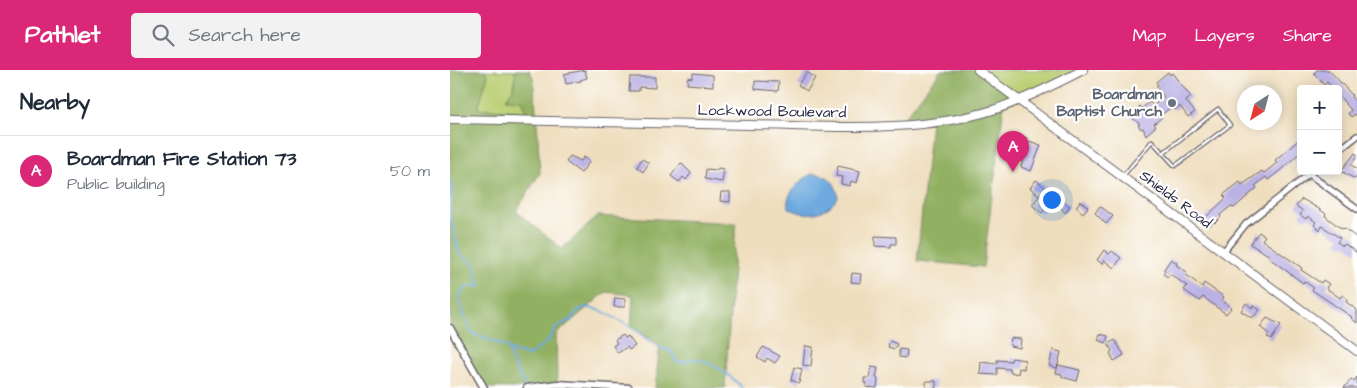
<!DOCTYPE html>
<html lang="en">
<head>
<meta charset="utf-8">
<style>
  :root { --surface:#fff; --page:#f2f2f3; --text:#1f2937; --muted:#747a83; --line:#e0e1e3; --accent:#db2777 }
  body { margin:0; font-family:"Architects Daughter",sans-serif; background:var(--page); color:var(--text) }
  .controls { position:absolute; right:15px; top:15px; display:grid; overflow:hidden; border-radius:5px; box-shadow:0 2px 12px #0003 }
  .controls button { width:45px; height:45px; display:grid; place-items:center; padding:0; border:0; border-bottom:1px solid var(--line); background:var(--surface); color:var(--text); font:25px sans-serif }
  .compass { position:absolute; left:787px; top:15px; width:45px; height:45px; border-radius:50%; background:var(--surface); box-shadow:0 2px 12px #0003; rotate:216deg }
  .you { position:absolute; left:601px; top:129px; width:18px; height:18px; margin:-12px; border:4px solid #fff; border-radius:50%; background:#1a73e8; box-shadow:0 0 0 8px #1a73e833 }
  .badge { display:grid; place-items:center; width:32px; height:32px; border-radius:50%; background:var(--accent); color:#fff; font-size:16px; font-weight:700 }
  .pin { position:absolute; translate:-50% -41px; filter:drop-shadow(0 1px 2px #0008) }
  .pin::after { content:''; position:absolute; top:26px; width:18px; height:15px; background:inherit; clip-path:polygon(0 0,100% 0,50% 100%) }
  .list { margin:0; padding:0; list-style:none }
  h2 { display:flex; justify-content:space-between; align-items:center; height:65px; margin:0; padding:0 20px; font-size:21px }
  h2 small { font-size:16px; font-weight:400; color:var(--muted) }
  .list li { display:grid; grid-template-columns:32px 1fr auto; gap:15px; align-items:center; box-sizing:border-box; height:70px; padding:0 20px; border-top:1px solid var(--line) }
  .list b { display:block; font-size:19px; white-space:nowrap }
  .list p { margin:0; font-size:16px; white-space:nowrap; color:var(--muted) }
  .list em { font-size:16px; font-style:normal; color:var(--muted) }
  .icon { flex:none; width:28px; height:28px; fill:none; stroke:currentColor; stroke-width:2; stroke-linecap:round; stroke-linejoin:round }
  .map { position:relative; flex:none; width:907px; height:318px; overflow:hidden }
  header { display:flex; align-items:center; gap:30px; box-sizing:border-box; height:70px; padding:0 25px; background:var(--accent); color:#fff }
  header strong { font-size:24px }
  nav { display:flex; gap:28px; margin-inline-start:auto; font-size:18px }
  .search { width:350px; height:45px; background:var(--page); display:flex; align-items:center; gap:12px; box-sizing:border-box; padding:0 18px; border-radius:5px; color:var(--muted); font-size:19px }
  main { display:flex }
  aside { flex:1; background:var(--surface) }
  .map>svg:first-child { display:block }
  .green { fill:#b8cd70; stroke:#6d7856 }
  .forest { fill:#92b062; stroke:#5a694e }
  .water { fill:#6da9de; stroke:#48668c }
  .lines { fill:none; stroke-linecap:round; stroke-linejoin:round }
  .stream { stroke:#6da9de; stroke-width:2 }
  .building { fill:#bab1e4 }
  .service-casing { stroke:#6a6469; stroke-width:5 }
  .minor-casing { stroke:#6a6469; stroke-width:8 }
  .tertiary-casing { stroke:#6a6469; stroke-width:9 }
  .secondary-casing { stroke:#6a6469; stroke-width:10 }
  .service { stroke:#fff; stroke-width:2.5 }
  .minor { stroke:#fff; stroke-width:5 }
  .tertiary { stroke:#fff; stroke-width:6 }
  .secondary { stroke:#fff; stroke-width:8 }
  .worship-dot { fill:#6b7280; stroke:#fff; stroke-width:2 }
  .labels { text-anchor:middle; stroke-width:4.5; stroke-linejoin:round; paint-order:stroke }
  .worship-label { font-size:15px; font-weight:bold; fill:#5b616d; stroke:#fff; text-anchor:end }
  .street-label { font-size:15px; fill:#22223b; stroke:#fff }
</style>
</head>
<body>
<header>
<strong>Pathlet</strong>
<div class="search"><svg class="icon" aria-label="search" viewBox="0 0 24 24"><circle cx="10" cy="10" r="6"/><path d="M15 15l6 6"/></svg>Search here</div>
<nav><a>Map</a><a>Layers</a><a>Share</a></nav>
</header>
<main>
<aside>
<h2>Nearby<small></small></h2>
<ul class="list">
<li><span class="badge">A</span><div><b>Boardman Fire Station 73</b><p>Public building</p></div><em>50 m</em></li>
</ul>
</aside>
<div class="map">
<svg width="907" height="318" viewBox="0 0 907 318">
  <rect width="100%" height="100%" fill="#fff"/>
  <filter id="ink" filterUnits="userSpaceOnUse"><feTurbulence type="fractalNoise" baseFrequency=".02" numOctaves="2"/><feDisplacementMap in="SourceGraphic" scale="10" xChannelSelector="R" yChannelSelector="G"/><feConvolveMatrix kernelMatrix="1 2 1 2 8 2 1 2 1" color-interpolation-filters="sRGB"/></filter>
  <filter id="wash" filterUnits="userSpaceOnUse"><feTurbulence type="fractalNoise" baseFrequency=".0096" numOctaves="4" result="noise"/><feDisplacementMap in="SourceGraphic" scale="20" xChannelSelector="R" yChannelSelector="G"/><feGaussianBlur stdDeviation="1.12" result="paint"/><feColorMatrix in="noise" values="0 0 0 0 0 0 0 0 0 0 0 0 0 0 0 0 0 1.4 0 .05"/><feComposite in="paint" operator="in"/></filter>
  <g filter="url(#wash)">
    <rect width="100%" height="100%" fill="#efdebe"/>
    <path class="green" d="M 34,0 L 67,1 L 63,18 L 73,31 L 76,42 L 28,38 L 38,5 Z
      M 528,0 L 633,0 L 567,30 Z"/>
    <path class="forest" d="M 0,0 L 34,0 L 38,4 L 28,38 L 76,42 L 73,31 L 56,29 L 63,18 L 66,0 L 79,0 L 83,7 L 87,51 L 90,103 L 66,141 L 112,179 L 148,146 L 286,153 L 275,318 L 205,318 L 210,275 L 181,257 L 183,225 L 156,222 L 106,264 L 107,313 L 179,318 L 34,318 L 0,258 Z
      M 491,0 L 528,0 L 567,30 L 554,35 L 533,197 L 467,191 L 481,52 L 449,55 Z"/>
    <path class="water" d="M 362,104 C 378,104 386,111 388,127 C 378,144 355,149 338,137 C 335,124 351,109 362,104 Z"/>
    <g class="lines">
      <path class="stream" d="M 0,112 L 2,114 L 0,142
        M 0,146 L 9,183 L 25,195 L 30,216 L 17,216 L 9,227 L 14,246 L 22,263 L 58,277 L 62,291 L 75,316
        M 59,280 L 79,286 L 98,271 L 105,258 L 122,249 L 127,241 L 136,237 L 152,241 L 186,260 L 198,270 L 211,278 L 221,281 L 227,292 C 238,294 238,288 245,289 C 258,289 284,308 292,318"/>
    </g>
    <g id="blocks">
      <path class="building" d="M 135,0 L 137,8 L 130,10 L 131,11 L 116,14 L 114,4 Z
        M 867,0 L 879,0 L 902,25 L 901,27 L 907,32 L 907,46 L 904,44 L 902,47 L 898,44 L 901,40 L 888,25 L 888,19 L 883,19 L 877,12 L 874,15 L 864,3 Z
        M 357,2 L 365,8 L 357,21 L 348,15 Z
        M 718,2 L 720,5 L 722,3 L 741,27 L 736,31 L 745,42 L 738,47 L 730,36 L 725,40 L 722,36 L 710,46 L 712,47 L 704,54 L 706,56 L 696,65 L 693,58 L 691,59 L 688,55 L 690,54 L 679,45 L 690,36 L 692,38 L 700,32 L 703,36 L 714,27 L 706,16 L 708,15 L 706,12 Z
        M 243,3 L 263,5 L 263,16 L 237,14 L 238,7 L 242,8 Z
        M 180,7 L 205,7 L 205,18 L 189,17 L 189,21 L 179,21 Z
        M 305,11 L 329,12 L 328,21 L 305,19 Z
        M 563,64 L 577,68 L 576,70 L 591,75 L 581,101 L 571,97 L 575,85 L 561,81 L 562,77 L 559,77 Z
        M 851,68 L 851,82 L 827,103 L 818,110 L 816,107 L 805,116 L 807,118 L 784,138 L 781,136 L 770,145 L 771,147 L 765,153 L 764,152 L 758,157 L 752,151 L 776,128 L 773,125 L 790,112 L 792,115 L 812,101 L 814,103 L 827,93 L 825,90 Z
        M 905,83 L 907,84 L 907,87 L 901,95 L 907,99 L 907,106 L 905,109 L 891,101 Z
        M 120,86 L 131,91 L 134,87 L 140,91 L 131,103 L 116,92 Z
        M 192,89 L 199,93 L 193,102 L 187,97 Z
        M 231,93 L 241,103 L 236,110 L 233,107 L 229,112 L 221,106 Z
        M 388,96 L 410,101 L 407,113 L 401,111 L 400,116 L 391,114 L 392,107 L 386,106 Z
        M 268,98 L 274,99 L 272,112 L 255,109 L 256,99 L 267,100 Z
        M 586,110 L 595,117 L 589,125 L 580,118 Z
        M 271,122 L 280,122 L 280,132 L 270,131 Z
        M 590,125 L 599,133 L 592,143 L 582,135 Z
        M 852,129 L 869,139 L 876,144 L 875,146 L 888,156 L 893,159 L 894,158 L 907,168 L 907,183 L 895,174 L 893,176 L 887,172 L 890,168 L 872,156 L 870,160 L 864,155 L 866,152 L 858,146 L 856,149 L 850,145 L 853,141 L 846,136 Z
        M 613,131 L 620,136 L 615,143 L 610,136 Z
        M 630,131 L 638,137 L 633,143 L 626,137 Z
        M 650,136 L 663,146 L 656,154 L 645,143 Z
        M 809,162 L 815,166 L 812,170 L 852,198 L 851,200 L 871,213 L 873,210 L 879,214 L 876,218 L 890,228 L 892,225 L 898,229 L 896,232 L 907,240 L 907,253 L 901,248 L 902,247 L 862,220 L 864,218 L 854,211 L 853,213 L 819,188 L 820,186 L 800,174 Z
        M 425,166 L 446,167 L 446,174 L 441,174 L 441,177 L 425,176 Z
        M 654,180 L 659,184 L 662,181 L 671,188 L 664,198 L 654,190 L 652,194 L 647,190 Z
        M 721,189 L 727,193 L 726,195 L 737,202 L 735,204 L 752,217 L 754,213 L 774,227 L 772,230 L 781,238 L 776,244 L 753,227 L 750,231 L 734,220 L 737,216 L 720,204 L 718,207 L 713,204 L 715,201 L 714,199 Z
        M 402,203 L 411,204 L 410,213 L 401,212 Z
        M 165,228 L 175,229 L 175,237 L 164,237 Z
        M 796,233 L 802,238 L 803,235 L 810,240 L 802,248 L 791,241 Z
        M 817,248 L 831,255 L 821,270 L 817,267 L 819,264 L 810,257 Z
        M 650,264 L 658,266 L 656,273 L 648,270 Z
        M 173,265 L 175,268 L 178,266 L 185,276 L 179,280 L 177,277 L 168,283 L 163,276 L 167,273 L 165,270 Z
        M 561,268 L 571,269 L 570,278 L 560,276 Z
        M 665,270 L 674,285 L 664,291 L 660,283 L 662,281 L 658,274 Z
        M 440,271 L 447,274 L 445,279 L 438,277 Z
        M 355,276 L 363,277 L 361,296 L 353,295 Z
        M 313,277 L 330,286 L 325,293 L 317,288 L 315,292 L 307,287 Z
        M 449,279 L 457,280 L 456,288 L 449,287 Z
        M 603,280 L 611,282 L 607,298 L 599,296 Z
        M 562,288 L 575,290 L 574,299 L 569,298 L 568,304 L 560,302 L 560,299 L 547,298 L 547,305 L 530,304 L 531,292 L 547,294 L 547,290 L 561,291 Z
        M 608,295 L 630,300 L 627,311 L 612,307 L 612,304 L 606,303 Z
        M 344,297 L 352,299 L 349,313 L 341,310 Z
        M 421,297 L 428,298 L 426,308 L 428,308 L 427,318 L 416,317 L 417,313 L 414,313 L 414,308 L 419,308 Z
        M 907,307 L 907,318 L 894,318 L 901,309 L 904,311 Z
        M 476,311 L 486,311 L 486,318 L 476,318 Z"/>
    </g>
  </g>
  <g filter="url(#ink)">
    <use href="#blocks" fill-opacity="0" stroke="#6a6469" stroke-width="1"/>
    <g class="lines">
      <defs>
        <path id="service" d="M 673,106 L 702,71 L 725,96 L 780,55 L 768,39 L 713,83"/>
        <path id="minor" d="M 888,81 L 907,66
          M 859,104 L 907,139
          M 773,182 L 796,154 L 863,101"/>
        <path id="tertiary" d="M 0,258 L 34,318
          M 77,318 L 107,314 L 179,318"/>
        <path id="secondary" d="M 528,0 L 907,281
          M 0,49 C 100,51 199,53 299,55 C 378,56 467,64 543,40 C 574,30 604,15 633,0"/>
      </defs>
      <use href="#service" class="service-casing"/>
      <use href="#minor" class="minor-casing"/>
      <use href="#tertiary" class="tertiary-casing"/>
      <use href="#secondary" class="secondary-casing"/>
      <use href="#service" class="service"/>
      <use href="#minor" class="minor"/>
      <use href="#tertiary" class="tertiary"/>
      <use href="#secondary" class="secondary"/>
    </g>
  </g>
  <circle class="worship-dot" cx="722" cy="33" r="5"/>
  <g class="labels">
    <g class="worship-label">
      <text x="712" y="29">Boardman<tspan x="712" dy="17">Baptist Church</tspan></text>
    </g>
    <g class="street-label">
      <text transform="translate(322 41) rotate(1)" y="5">Lockwood Boulevard</text>
      <text transform="translate(726 129) rotate(37)" y="5">Shields Road</text>
    </g>
  </g>
</svg>
<div class="controls">
<button>+</button>
<button>−</button>
</div>
<svg class="compass" viewBox="-18 -18 36 36"><path d="M0-13l5 13h-10z" fill="#e53935"/><path d="M0 13l5-13h-10z" fill="#747a83"/></svg>
<div class="you"></div>
<div class="pin badge" style="left:563px;top:102px">A</div>
</div>
</main>
</body>
</html>
